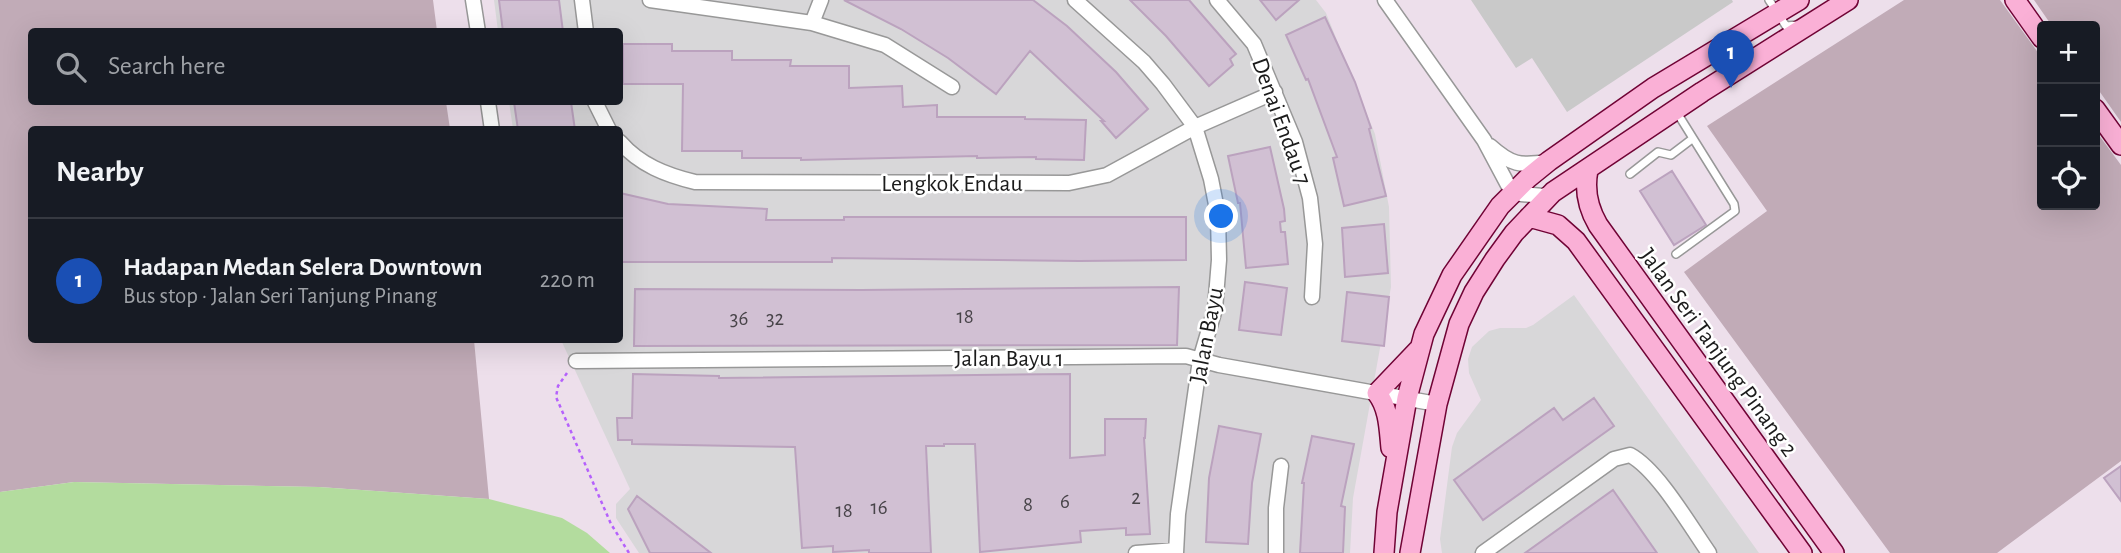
<!DOCTYPE html>
<html lang="en">
<head>
<meta charset="utf-8">
<style>
  :root { --surface:#171b24; --page:#242831; --text:#f1f3f6; --muted:#9ea1a6; --line:#363941; --accent:#ab86e0 }
  body { margin:0; font-family:"Alegreya Sans",sans-serif; background:var(--page); color:var(--text) }
  .controls { position:absolute; right:21px; top:21px; display:grid; overflow:hidden; border-radius:7px; box-shadow:0 7px 28px #0002 }
  .controls button { width:63px; height:63px; display:grid; place-items:center; padding:0; border:0; border-bottom:2px solid var(--line); background:var(--surface); color:var(--text); font:35px sans-serif }
  .you { position:absolute; left:1222px; top:217px; width:24px; height:24px; margin:-18px; border:5px solid #fff; border-radius:50%; background:#1a73e8; box-shadow:0 0 0 10px #1a73e833 }
  .badge { display:grid; place-items:center; width:46px; height:46px; border-radius:50%; background:var(--accent); color:#fff; font-size:23px; font-weight:700 }
  .pin { position:absolute; translate:-50% -58px; filter:drop-shadow(0 2px 4px #0008) }
  .pin::after { content:''; position:absolute; top:37px; width:24px; height:21px; background:inherit; clip-path:polygon(0 0,100% 0,50% 100%) }
  .list { margin:0; padding:0; list-style:none }
  h2 { display:flex; justify-content:space-between; align-items:center; height:91px; margin:0; padding:0 28px; font-size:30px }
  h2 small { font-size:23px; font-weight:400; color:var(--muted) }
  .list li { display:grid; grid-template-columns:46px 1fr auto; gap:21px; align-items:center; box-sizing:border-box; height:126px; padding:0 28px; border-top:2px solid var(--line) }
  .list b { display:block; font-size:26px; white-space:nowrap }
  .list p { margin:0; font-size:23px; white-space:nowrap; color:var(--muted) }
  .list em { font-size:23px; font-style:normal; color:var(--muted) }
  .icon { flex:none; width:38px; height:38px; fill:none; stroke:currentColor; stroke-width:2; stroke-linecap:round; stroke-linejoin:round }
  .map { position:relative; flex:none; width:2121px; height:553px; overflow:hidden }
  .search { position:absolute; background:var(--surface); box-shadow:0 7px 28px #0002; left:28px; top:28px; width:595px; height:77px; display:flex; align-items:center; gap:18px; box-sizing:border-box; padding:0 24px; border-radius:7px; color:var(--muted); font-size:26px }
  .panel { position:absolute; background:var(--surface); box-shadow:0 7px 28px #0002; left:28px; top:126px; width:595px; height:217px; border-radius:7px }
  .map>svg:first-child { display:block }
  .residential { fill:#d8d7d9 }
  .religious { fill:#c9c9c9 }
  .construction { fill:#c1abb7 }
  .water { fill:#b3dc9e }
  .building { fill:#d1c0d3; stroke:#bba2be; stroke-width:2 }
  .lines { fill:none; stroke-linecap:round; stroke-linejoin:round }
  .lane-casing { stroke:#989898; stroke-width:10 }
  .street-casing { stroke:#989898; stroke-width:17 }
  .secondary-casing { stroke:#700335; stroke-width:22 }
  .path { stroke:#b561fc; stroke-width:2.5; stroke-dasharray:3.5 3.5; stroke-linecap:butt }
  .lane { stroke:#fff; stroke-width:7 }
  .street { stroke:#fff; stroke-width:14 }
  .secondary { stroke:#fab0d6; stroke-width:19 }
  .labels { text-anchor:middle; stroke-width:5; stroke-linejoin:round; paint-order:stroke }
  .number-label { font-size:21px; fill:#484449 }
  .street-label { font-size:24px; fill:#1b1b1b; stroke:#fff }
</style>
</head>
<body>
<div class="map">
<svg width="2121" height="553" viewBox="0 0 2121 553">
  <rect width="100%" height="100%" fill="#eddfeb"/>
  <path class="residential" d="M 494,0 L 1316,0 L 1326,13 L 1375,134 L 1389,207 L 1391,287 L 1353,498 L 1350,553 L 639,553 L 616,518 L 616,504 L 630,489 L 561,340 L 620,340 L 620,130 L 513,129 L 509,102 L 620,102 L 620,32 L 498,31 Z
    M 1574,295 L 1759,553 L 1442,553 L 1440,539 L 1452,447 L 1457,433 L 1481,400 L 1469,373 L 1468,359 L 1472,347 L 1489,331 L 1500,328 L 1526,328 L 1533,325 Z"/>
  <path class="religious" d="M 1471,0 L 1732,0 L 1733,2 L 1567,112 L 1532,58 L 1516,68 Z"/>
  <path class="construction" d="M 0,0 L 433,0 L 437,31 L 32,32 L 32,102 L 446,102 L 450,129 L 32,130 L 32,340 L 474,340 L 489,499 L 319,487 L 74,482 L 0,492 Z
    M 1904,0 L 2000,0 L 2042,58 L 2042,205 L 2095,205 L 2095,130 L 2121,165 L 2121,461 L 1997,553 L 1890,553 L 1684,272 L 1767,211 L 1707,126 Z
    M 2034,0 L 2121,0 L 2121,122 L 2095,85 L 2095,26 L 2052,26 Z"/>
  <path class="water" d="M 74,482 L 319,487 L 489,499 L 562,518 L 587,533 L 610,553 L 0,553 L 0,492 Z"/>
  <path class="building" d="M 499,0 L 559,0 L 563,32 L 503,32 Z
    M 844,0 L 1033,0 L 1067,26 L 1116,72 L 1148,109 L 1116,138 L 1101,121 L 1104,121 L 1030,51 L 996,94 L 948,58 L 901,29 Z
    M 1130,0 L 1189,0 L 1236,54 L 1230,59 L 1233,65 L 1209,86 L 1166,36 Z
    M 1260,0 L 1299,0 L 1276,20 Z
    M 1325,17 L 1355,82 L 1371,128 L 1369,129 L 1386,196 L 1344,206 L 1333,158 L 1337,157 L 1308,79 L 1306,80 L 1286,35 Z
    M 623,44 L 672,44 L 672,51 L 732,51 L 732,60 L 791,60 L 790,66 L 849,66 L 849,88 L 902,86 L 903,107 L 937,105 L 937,117 L 1025,117 L 1025,119 L 1086,120 L 1084,160 L 1036,159 L 1036,157 L 977,158 L 977,156 L 801,160 L 801,158 L 742,158 L 742,151 L 682,151 L 683,84 L 623,84 Z
    M 514,102 L 571,102 L 575,130 L 518,130 Z
    M 1270,147 L 1284,209 L 1285,221 L 1280,222 L 1281,232 L 1285,232 L 1288,264 L 1246,268 L 1240,203 L 1238,203 L 1228,156 Z
    M 1672,171 L 1706,225 L 1674,245 L 1640,191 Z
    M 620,193 L 668,204 L 767,209 L 766,220 L 844,220 L 844,217 L 1186,217 L 1186,260 L 1079,261 L 832,258 L 832,262 L 620,262 Z
    M 1384,224 L 1388,273 L 1345,277 L 1342,228 Z
    M 1245,282 L 1287,288 L 1281,335 L 1239,330 Z
    M 1179,287 L 1177,345 L 634,346 L 635,289 L 861,290 Z
    M 1347,292 L 1389,297 L 1384,346 L 1342,341 Z
    M 633,374 L 719,376 L 719,378 L 1070,374 L 1070,458 L 1105,455 L 1105,419 L 1146,419 L 1145,438 L 1144,438 L 1150,534 L 1126,535 L 1126,528 L 1080,531 L 1081,542 L 980,552 L 975,444 L 944,444 L 944,446 L 926,446 L 931,553 L 869,553 L 869,550 L 833,552 L 833,546 L 802,548 L 795,447 L 632,444 L 632,440 L 618,440 L 617,418 L 632,418 Z
    M 1594,398 L 1614,426 L 1483,520 L 1454,480 L 1554,408 L 1563,420 Z
    M 1219,426 L 1261,434 L 1252,483 L 1248,544 L 1206,542 L 1209,478 Z
    M 1312,436 L 1354,444 L 1341,506 L 1345,507 L 1343,553 L 1300,553 L 1304,483 L 1302,483 Z
    M 2121,466 L 2121,501 L 2104,478 Z
    M 1613,490 L 1657,553 L 1525,553 Z
    M 637,496 L 711,553 L 650,553 L 628,509 Z"/>
  <g class="lines">
    <defs>
      <path id="lane" d="M 1769,0 L 1786,26 L 1798,25
        M 1676,111 L 1734,204 L 1735,211 L 1676,254
        M 1630,174 L 1658,152 L 1671,155 L 1692,139"/>
      <path id="street" d="M 473,0 L 478,32
        M 582,0 L 586,32
        M 650,0 L 812,23 L 885,45 L 952,87
        M 1075,0 L 1144,62 L 1163,84 L 1195,127 L 1211,179 L 1218,215 L 1219,260 L 1215,309 L 1200,360 L 1178,514 L 1176,553
        M 1217,0 L 1254,44 L 1295,142 L 1310,198 L 1315,244 L 1312,297
        M 1385,0 L 1484,140 L 1508,185 L 1521,194 L 1543,196 L 1553,192
        M 812,23 L 821,0
        M 488,102 L 492,130
        M 595,102 L 609,130
        M 620,142 C 640,165 666,175 695,182 L 1069,183 L 1107,175 L 1195,127 L 1275,92
        M 1490,146 C 1511,165 1520,166 1547,162
        M 576,361 L 1186,356 L 1219,365 L 1437,404
        M 1136,553 L 1176,550
        M 1276,553 L 1276,508 L 1281,466
        M 1483,553 L 1614,459 L 1630,455 C 1658,470 1690,526 1709,553"/>
      <path id="secondary" d="M 2015,0 L 2042,38
        M 2095,109 L 2121,145
        M 1588,170 C 1584,190 1588,208 1598,225 L 1834,553
        M 1529,217 L 1558,225 L 1576,241 L 1802,553
        M 1391,448 C 1389,428 1389,409 1377,393 L 1418,350
        M 1384,553 L 1387,512 L 1407,398 L 1424,334 L 1452,275 L 1500,206 L 1528,178 L 1549,161 L 1653,88 L 1799,0
        M 1410,553 L 1437,404 L 1459,324 L 1474,292 L 1495,259 L 1514,233 L 1553,192 L 1702,92 L 1848,0"/>
    </defs>
    <use href="#lane" class="lane-casing"/>
    <use href="#street" class="street-casing"/>
    <use href="#secondary" class="secondary-casing"/>
    <path class="path" d="M 567,373 L 558,386 L 556,397 L 611,524 L 629,553"/>
    <use href="#lane" class="lane"/>
    <use href="#street" class="street"/>
    <use href="#secondary" class="secondary"/>
  </g>
  <g class="labels">
    <g class="number-label">
      <text x="965" y="323">18</text>
      <text x="739" y="325">36</text>
      <text x="775" y="325">32</text>
      <text x="1136" y="504">2</text>
      <text x="1065" y="508">6</text>
      <text x="1028" y="511">8</text>
      <text x="879" y="514">16</text>
      <text x="844" y="517">18</text>
    </g>
    <g class="street-label">
      <text transform="translate(1282 121) rotate(70)" y="8">Denai Endau 7</text>
      <text x="952" y="191">Lengkok Endau</text>
      <text transform="translate(1206 335) rotate(-79)" y="8">Jalan Bayu</text>
      <text transform="translate(1719 352) rotate(54)" y="8">Jalan Seri Tanjung Pinang 2</text>
      <text x="1009" y="366">Jalan Bayu 1</text>
    </g>
  </g>
</svg>
<div class="controls">
<button>+</button>
<button>−</button>
<button><svg class="icon" aria-label="locate" viewBox="0 0 24 24"><circle cx="12" cy="12" r="6"/><path d="M12 2v4M12 18v4M2 12h4M18 12h4"/></svg></button>
</div>
<div class="you"></div>
<div class="pin badge" style="left:1731px;top:88px;background:#1a4fb4">1</div>
<div class="search"><svg class="icon" aria-label="search" viewBox="0 0 24 24"><circle cx="10" cy="10" r="6"/><path d="M15 15l6 6"/></svg>Search here</div>
<section class="panel">
<h2>Nearby<small></small></h2>
<ul class="list">
<li><span class="badge" style="background:#1a4fb4">1</span><div><b>Hadapan Medan Selera Downtown</b><p>Bus stop · Jalan Seri Tanjung Pinang</p></div><em>220 m</em></li>
</ul>
</section>
</div>
</body>
</html>
